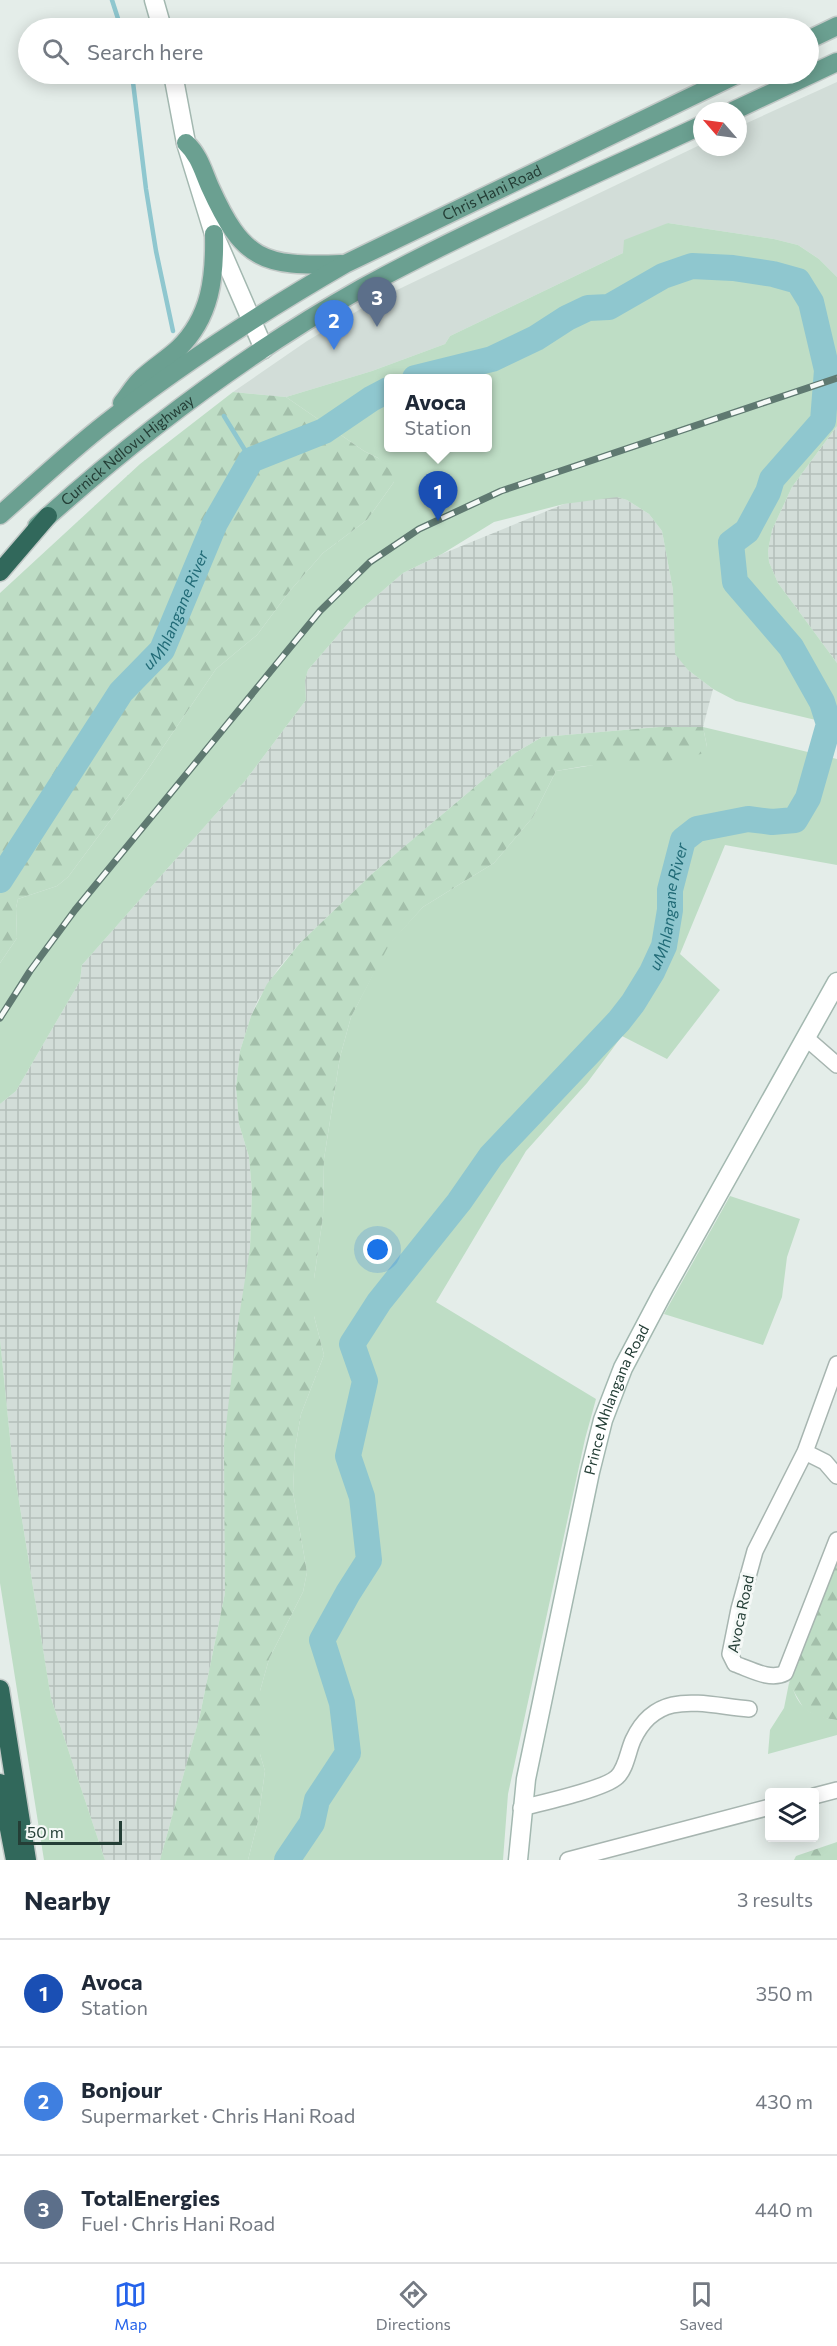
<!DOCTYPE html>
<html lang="en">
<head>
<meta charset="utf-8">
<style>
  :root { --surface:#fff; --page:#f2f2f3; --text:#1f2937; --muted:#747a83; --line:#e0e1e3; --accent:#2563eb }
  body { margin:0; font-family:Commissioner,sans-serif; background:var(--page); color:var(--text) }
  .controls { position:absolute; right:18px; bottom:18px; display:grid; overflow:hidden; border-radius:6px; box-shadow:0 3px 15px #0003 }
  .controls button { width:54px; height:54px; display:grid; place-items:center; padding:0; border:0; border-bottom:2px solid var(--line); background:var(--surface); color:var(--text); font:30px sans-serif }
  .compass { position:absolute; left:693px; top:102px; width:54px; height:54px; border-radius:50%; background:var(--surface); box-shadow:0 3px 15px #0003; rotate:298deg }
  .scale { position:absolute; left:18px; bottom:15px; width:104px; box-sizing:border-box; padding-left:6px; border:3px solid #243e36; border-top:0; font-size:16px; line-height:21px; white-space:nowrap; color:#243e36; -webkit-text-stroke:4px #f5f9f7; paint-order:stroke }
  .you { position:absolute; left:378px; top:1250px; width:21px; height:21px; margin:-15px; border:4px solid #fff; border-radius:50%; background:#1a73e8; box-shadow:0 0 0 9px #1a73e833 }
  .badge { display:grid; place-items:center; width:39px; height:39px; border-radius:50%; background:var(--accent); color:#fff; font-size:20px; font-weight:700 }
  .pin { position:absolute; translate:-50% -50px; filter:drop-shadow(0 2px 3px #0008) }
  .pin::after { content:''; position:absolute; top:32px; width:21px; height:18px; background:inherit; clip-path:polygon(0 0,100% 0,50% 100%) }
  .popup { position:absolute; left:384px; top:374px; width:108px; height:78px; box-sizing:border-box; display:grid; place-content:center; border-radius:6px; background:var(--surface); filter:drop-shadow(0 2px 4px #0005); font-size:20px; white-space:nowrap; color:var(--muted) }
  .popup b { font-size:22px; color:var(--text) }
  .popup::after { content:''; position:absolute; left:50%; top:100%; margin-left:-12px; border:12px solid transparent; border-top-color:var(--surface) }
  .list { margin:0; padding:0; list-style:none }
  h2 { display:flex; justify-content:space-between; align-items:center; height:78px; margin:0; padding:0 24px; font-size:26px }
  h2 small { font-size:20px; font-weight:400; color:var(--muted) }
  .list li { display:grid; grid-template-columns:39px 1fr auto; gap:18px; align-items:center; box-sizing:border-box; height:108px; padding:0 24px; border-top:2px solid var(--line) }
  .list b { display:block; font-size:22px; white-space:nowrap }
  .list p { margin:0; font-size:20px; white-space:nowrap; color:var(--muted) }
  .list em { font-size:20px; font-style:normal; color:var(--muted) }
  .icon { flex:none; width:33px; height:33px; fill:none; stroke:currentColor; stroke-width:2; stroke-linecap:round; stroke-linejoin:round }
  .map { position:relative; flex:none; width:837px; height:1860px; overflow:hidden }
  .search { position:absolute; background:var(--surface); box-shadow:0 3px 15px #0003; left:18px; right:18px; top:18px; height:66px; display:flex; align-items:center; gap:15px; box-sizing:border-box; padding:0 21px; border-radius:33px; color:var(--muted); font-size:22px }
  .sheet { height:402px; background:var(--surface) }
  nav { display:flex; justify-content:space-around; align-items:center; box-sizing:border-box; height:84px; border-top:2px solid var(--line); background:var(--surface); font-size:16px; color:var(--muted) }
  nav a { display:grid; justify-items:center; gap:3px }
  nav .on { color:var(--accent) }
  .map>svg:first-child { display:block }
  .built { fill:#d2ddd8 }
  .industrial { fill:url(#industrial-grid) }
  .green { fill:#beddc5; fill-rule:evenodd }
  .forest { fill:url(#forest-firs) }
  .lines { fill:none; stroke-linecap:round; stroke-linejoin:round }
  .stream { stroke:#8fc7cf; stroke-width:4.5 }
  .river { stroke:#8fc7cf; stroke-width:26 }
  .street-casing { stroke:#a7b5b0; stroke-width:18 }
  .secondary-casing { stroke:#a3b8b0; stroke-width:21 }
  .primary-casing { stroke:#c2c9c7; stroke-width:21 }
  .highway-casing { stroke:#c2c9c7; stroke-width:21 }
  .street { stroke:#fff; stroke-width:15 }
  .secondary { stroke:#fff; stroke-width:18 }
  .primary { stroke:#6ba091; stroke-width:18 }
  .highway { stroke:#31685b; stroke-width:18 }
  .rail-casing { stroke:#5f7971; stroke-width:7 }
  .rail { stroke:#f5f9f7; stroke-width:4.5; stroke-dasharray:14; stroke-linecap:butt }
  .labels { text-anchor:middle; stroke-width:6; stroke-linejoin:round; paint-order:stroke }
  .street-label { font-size:15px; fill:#243e36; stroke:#f5f9f7 }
  .water-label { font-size:16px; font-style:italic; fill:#216b77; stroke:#f5f9f7 }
</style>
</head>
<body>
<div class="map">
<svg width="837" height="1860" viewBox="0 0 837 1860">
  <defs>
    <pattern id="industrial-grid" width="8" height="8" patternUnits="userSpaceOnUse" patternTransform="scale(1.5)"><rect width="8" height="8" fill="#d2ddd8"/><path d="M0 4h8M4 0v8" fill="none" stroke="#b4bfba"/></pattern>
    <pattern id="forest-firs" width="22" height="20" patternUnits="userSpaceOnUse" patternTransform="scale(1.5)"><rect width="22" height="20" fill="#beddc5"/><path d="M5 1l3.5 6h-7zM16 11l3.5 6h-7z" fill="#a3bfaa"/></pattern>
  </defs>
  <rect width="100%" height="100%" fill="#e4ede9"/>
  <path class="built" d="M 837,82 L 837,277 L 819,259 L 798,245 L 774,239 L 668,223 L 623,253 L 450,336 L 445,344 L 372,371 L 286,397 L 233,392 L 307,341 L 374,301 L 702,144 L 702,147 L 738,147 L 738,127 Z"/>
  <path class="industrial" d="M 837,426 L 837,663 L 778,583 L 769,562 L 768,551 L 772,530 L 792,487 Z
    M 602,497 L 617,497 L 627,500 L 649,514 L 662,531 L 688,670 L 713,689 L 703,727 L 659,727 L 542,737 L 515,753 L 373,873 L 300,943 L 278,969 L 258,1000 L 251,1016 L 240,1051 L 236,1087 L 239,1124 L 249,1157 L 252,1191 L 250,1248 L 226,1522 L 225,1593 L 200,1715 L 160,1860 L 105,1860 L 51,1698 L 12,1458 L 0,1339 L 0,1104 L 16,1091 L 80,981 L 82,965 L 245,781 L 306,700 L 305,680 L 308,670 L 357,613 L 403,573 L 442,554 L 564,504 Z"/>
  <path class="green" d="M 668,223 L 774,239 L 798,245 L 819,259 L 837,277 L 837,426 L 792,487 L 772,530 L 768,551 L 769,562 L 778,583 L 837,663 L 837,725 L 736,701 L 713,689 L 688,670 L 675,654 L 673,590 L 662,531 L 649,514 L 627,500 L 617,497 L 564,504 L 494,522 L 442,554 L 403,573 L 357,613 L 308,670 L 305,680 L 306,700 L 245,781 L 82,965 L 80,981 L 16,1091 L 0,1104 L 0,963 L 17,938 L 16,908 L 18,899 L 57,886 L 68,877 L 144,775 L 216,669 L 257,635 L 289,592 L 323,553 L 367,520 L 394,482 L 378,458 L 364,451 L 286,397 L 372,371 L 445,344 L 450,336 L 623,253 L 624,240 ZM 388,378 L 488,378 L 488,448 L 388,448 Z
    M 703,727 L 837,759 L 837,865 L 725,845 L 680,954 L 720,990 L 667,1059 L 622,1036 L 587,1083 L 526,1151 L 436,1302 L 596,1399 L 585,1439 L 508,1794 L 503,1860 L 248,1860 L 258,1821 L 265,1771 L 260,1754 L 260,1691 L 269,1659 L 303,1592 L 307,1572 L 293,1492 L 295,1449 L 301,1414 L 324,1355 L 314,1316 L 314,1279 L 323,1216 L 324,1159 L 340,1057 L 351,1017 L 388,945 L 423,907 L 494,863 L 533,817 L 556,771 L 707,747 Z
    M 730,1196 L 800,1219 L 787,1257 L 782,1297 L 763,1345 L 664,1314 Z
    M 0,1339 L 12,1458 L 51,1698 L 105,1860 L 44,1860 L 0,1583 Z
    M 789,1683 C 794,1688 794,1694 798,1700 C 806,1714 823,1718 837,1720 L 837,1735 L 768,1754 L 770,1730 L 784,1708 Z"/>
  <path class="forest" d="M 233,392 L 286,397 L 364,451 L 378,458 L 393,473 L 394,482 L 367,520 L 323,553 L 289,592 L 257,635 L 216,669 L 144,775 L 68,877 L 57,886 L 18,899 L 16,908 L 17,938 L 0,963 L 0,593 L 140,464 Z
    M 659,727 L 703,727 L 707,747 L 701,754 L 664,762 L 585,766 L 556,771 L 533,817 L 494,863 L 423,907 L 389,945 L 351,1017 L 340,1057 L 324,1159 L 323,1216 L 314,1279 L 314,1316 L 324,1355 L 301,1414 L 295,1449 L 293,1492 L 307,1572 L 303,1592 L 269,1659 L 260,1691 L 260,1754 L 265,1771 L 258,1821 L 248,1860 L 160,1860 L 200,1715 L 225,1593 L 224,1444 L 236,1336 L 250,1248 L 252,1191 L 249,1157 L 239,1124 L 236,1087 L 240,1051 L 251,1016 L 267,984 L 300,943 L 373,873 L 515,753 L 542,737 Z
    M 837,1560 L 837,1720 L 818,1717 L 804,1709 L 789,1683 Z
    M 837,1842 L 837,1860 L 794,1860 L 796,1856 Z"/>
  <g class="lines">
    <path class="stream" d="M 112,0 L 121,28
      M 132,74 L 146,189 L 156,251 L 173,331
      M 224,416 L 251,460"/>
    <g class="river">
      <path id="s1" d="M 0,880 L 121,692 L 162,650 L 215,523 L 251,460 L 324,431 L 371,399 L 388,390"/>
      <path id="s2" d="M 287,1860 L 312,1823 L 317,1800 L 348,1753 L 342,1703 L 322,1640 L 348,1593 L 369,1560 L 362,1497 L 348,1456 L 365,1381 L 352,1344 L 379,1302 L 459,1202 L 491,1156 L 619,1021 L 633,1003 L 652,972 L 664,946 L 670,910 L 670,890 L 683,840 L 697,829 L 748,819 L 772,822 L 795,820 L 808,798 L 829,724 L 822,702 L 791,647 L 735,582 L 731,543 L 747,531 L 768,492 L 772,479 L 823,421 L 827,370 L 811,302 L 798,281 L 773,274 L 733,268 L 692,266 L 663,276 L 609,307 L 588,308 L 567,318 L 536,338 L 492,359 L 415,378"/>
    </g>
    <defs>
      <path id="street" d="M 806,1038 L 837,1065
        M 837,1364 L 805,1452 L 755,1551 L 739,1609 L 730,1654 L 735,1664 C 750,1669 770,1681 785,1673 L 837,1540
        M 805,1452 L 825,1462 L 837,1476
        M 814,1796 L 837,1790
        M 521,1808 C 541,1803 605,1789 617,1777 C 626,1769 628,1751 633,1740 C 657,1688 702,1705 749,1709
        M 568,1860 L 770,1807"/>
      <g id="secondary">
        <path d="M 154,0 L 162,28"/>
        <path d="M 173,74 L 186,143 L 214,234 L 264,349"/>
        <path id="s3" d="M 518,1860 L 526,1779 L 590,1472 L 603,1420 L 623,1368 L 661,1296 L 837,982"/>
      </g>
      <g id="primary">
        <path d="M 808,40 L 837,26"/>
        <path d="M 733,111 L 837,62"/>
        <path d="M 186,143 C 199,155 203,171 210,187 C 243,260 262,267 341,264"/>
        <path d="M 122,403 C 128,396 133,387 139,381 C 151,369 166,360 178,349 C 211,317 215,277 214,234"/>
        <path id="s4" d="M 0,515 C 35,484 69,452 106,423 C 181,364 262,312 345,264 L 738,74"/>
        <path id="s5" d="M 37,526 C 137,436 245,354 362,288 C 472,228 588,178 702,125"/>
      </g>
      <path id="highway" d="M 0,572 L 48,516
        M 0,1689 L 27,1860
        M 0,1783 L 15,1860"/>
    </defs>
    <use href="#street" class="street-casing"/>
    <use href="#secondary" class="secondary-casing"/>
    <use href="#primary" class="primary-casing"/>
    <use href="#highway" class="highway-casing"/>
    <use href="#street" class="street"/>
    <use href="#secondary" class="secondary"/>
    <use href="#primary" class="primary"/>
    <use href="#highway" class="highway"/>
    <defs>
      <path id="rail" d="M 0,1018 L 30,971 L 75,910 L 320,611 L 370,562 L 419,529 L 501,491 L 837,378"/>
    </defs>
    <use href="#rail" class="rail-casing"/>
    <use href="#rail" class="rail"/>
  </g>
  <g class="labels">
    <g class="street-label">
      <text dy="5" stroke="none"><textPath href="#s4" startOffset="591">Chris Hani Road</textPath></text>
      <text dy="5" stroke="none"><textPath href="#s5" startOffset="118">Curnick Ndlovu Highway</textPath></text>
      <text dy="5" stroke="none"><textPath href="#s3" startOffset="472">Prince Mhlangana Road</textPath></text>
      <text transform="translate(741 1614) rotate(-78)" y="5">Avoca Road</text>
    </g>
    <g class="water-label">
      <text dy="6" stroke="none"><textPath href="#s1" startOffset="324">uMhlangane River</textPath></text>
      <text dy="6" stroke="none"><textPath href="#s2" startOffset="1104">uMhlangane River</textPath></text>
    </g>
  </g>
</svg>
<div class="controls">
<button><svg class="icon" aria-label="layers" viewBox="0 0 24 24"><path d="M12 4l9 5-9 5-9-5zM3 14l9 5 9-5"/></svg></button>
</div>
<svg class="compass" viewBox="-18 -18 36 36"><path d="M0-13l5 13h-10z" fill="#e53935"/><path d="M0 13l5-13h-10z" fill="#747a83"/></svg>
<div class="scale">50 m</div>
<div class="you"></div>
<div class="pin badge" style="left:438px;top:521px;background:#1a4fb4">1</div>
<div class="popup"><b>Avoca</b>Station</div>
<div class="pin badge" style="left:334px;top:350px;background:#3f7fe0">2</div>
<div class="pin badge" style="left:377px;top:327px;background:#5c6f8a">3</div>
<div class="search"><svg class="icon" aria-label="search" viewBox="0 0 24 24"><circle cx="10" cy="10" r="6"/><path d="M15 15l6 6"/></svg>Search here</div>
</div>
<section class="sheet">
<h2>Nearby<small>3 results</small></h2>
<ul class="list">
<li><span class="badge" style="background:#1a4fb4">1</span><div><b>Avoca</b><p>Station</p></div><em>350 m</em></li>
<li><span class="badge" style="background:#3f7fe0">2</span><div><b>Bonjour</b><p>Supermarket · Chris Hani Road</p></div><em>430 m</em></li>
<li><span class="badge" style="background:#5c6f8a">3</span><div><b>TotalEnergies</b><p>Fuel · Chris Hani Road</p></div><em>440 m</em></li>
</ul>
</section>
<nav>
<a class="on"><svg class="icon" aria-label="map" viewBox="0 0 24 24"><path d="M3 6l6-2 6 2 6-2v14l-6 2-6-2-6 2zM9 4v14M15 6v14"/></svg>Map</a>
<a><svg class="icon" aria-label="directions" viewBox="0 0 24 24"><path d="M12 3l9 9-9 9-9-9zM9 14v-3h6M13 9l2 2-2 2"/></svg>Directions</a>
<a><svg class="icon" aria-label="saved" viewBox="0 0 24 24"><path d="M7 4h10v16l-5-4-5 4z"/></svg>Saved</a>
</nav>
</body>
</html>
